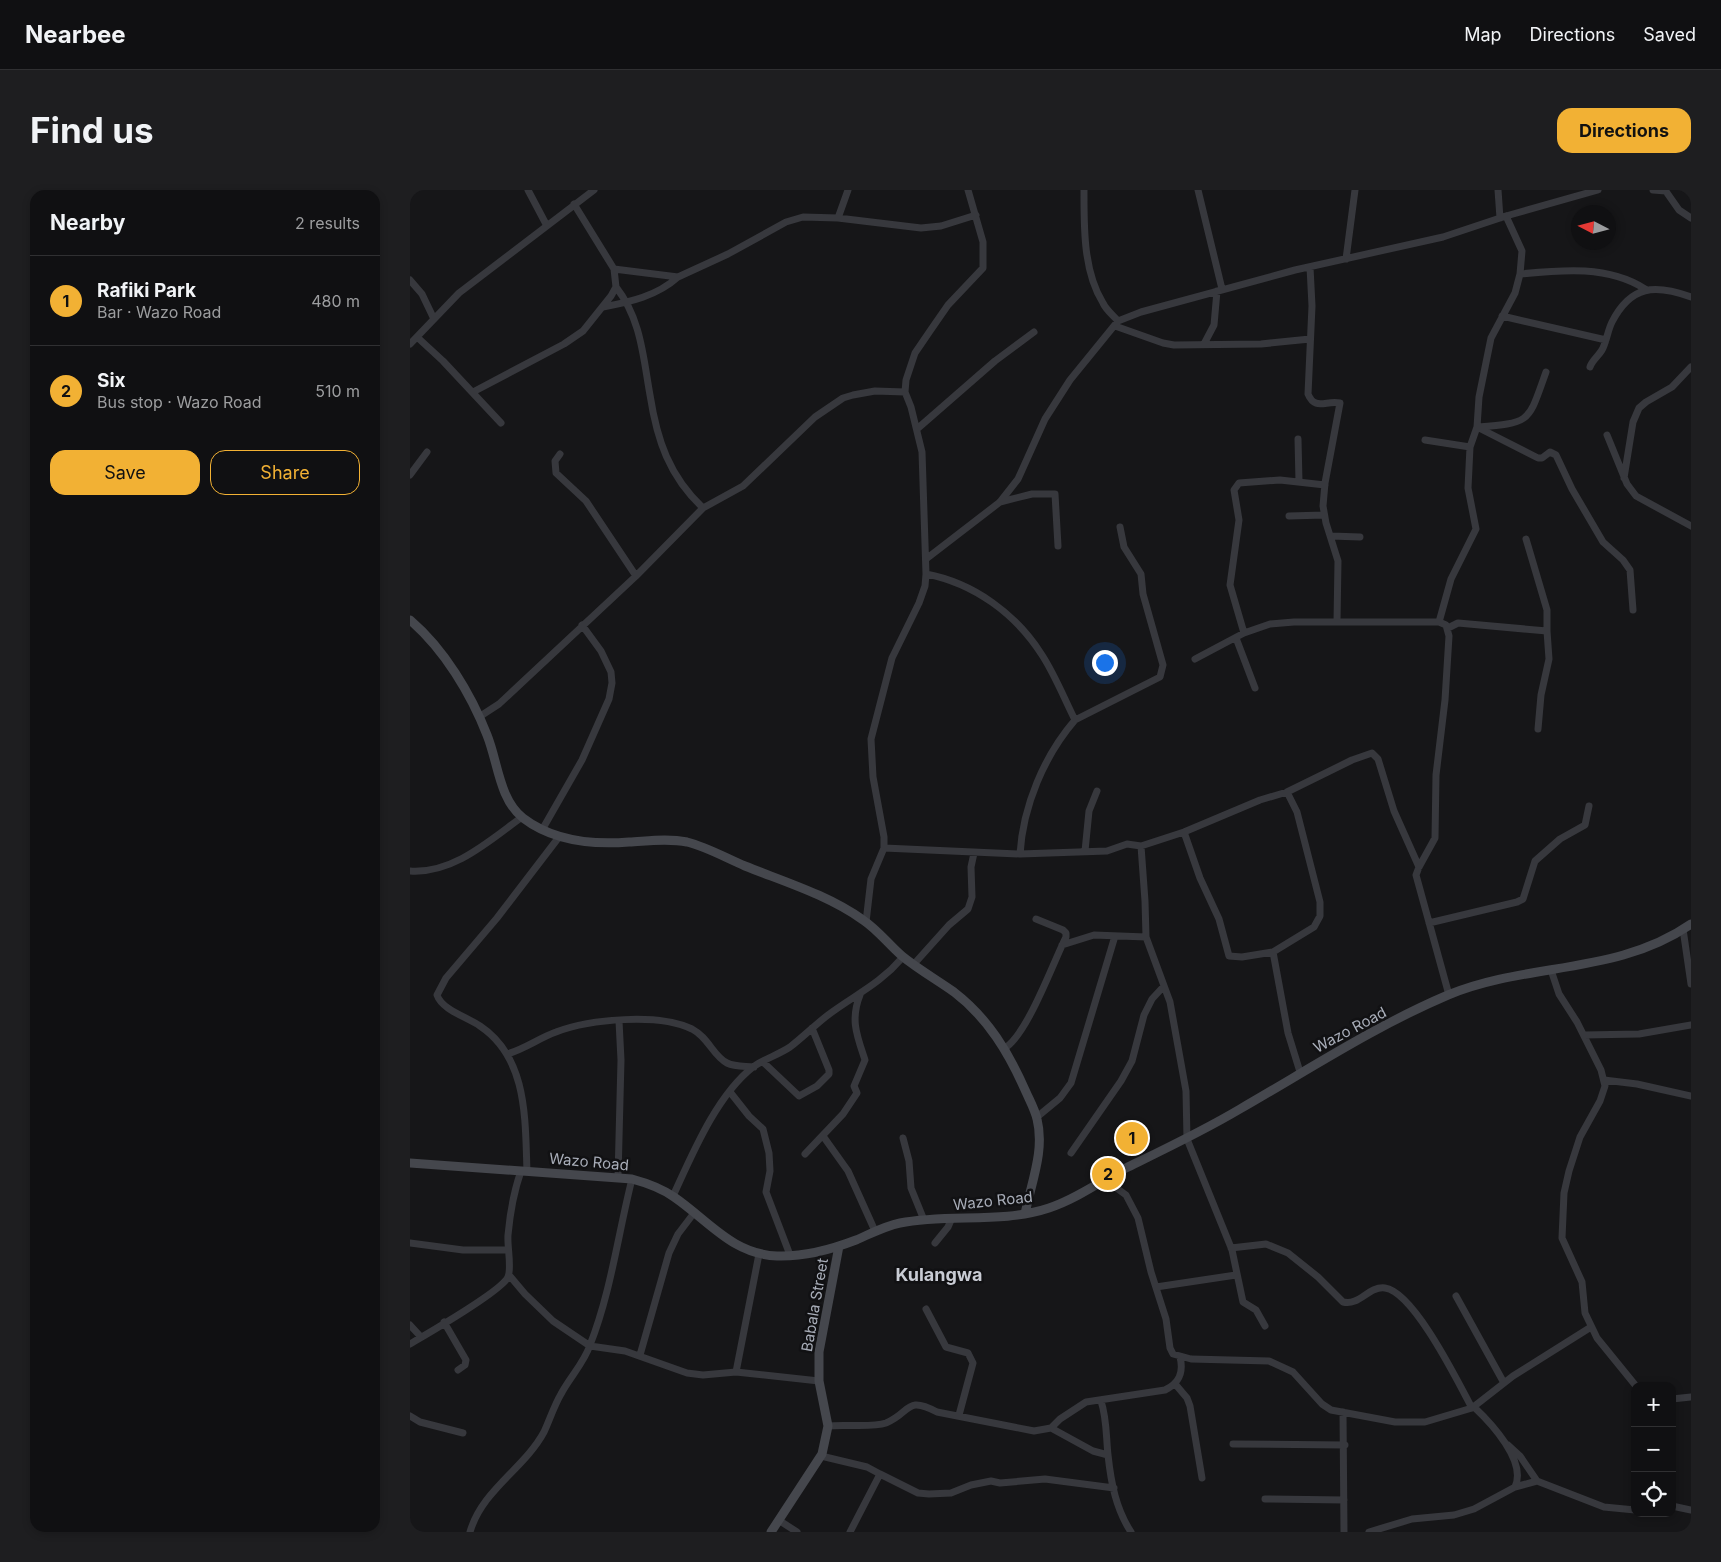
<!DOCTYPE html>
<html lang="en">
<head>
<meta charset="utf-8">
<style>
  :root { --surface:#101012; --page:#1e1e20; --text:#f1f3f6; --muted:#9c9d9f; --line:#303032; --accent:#f2b134 }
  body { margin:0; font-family:Inter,sans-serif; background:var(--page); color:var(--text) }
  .controls { position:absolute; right:15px; bottom:15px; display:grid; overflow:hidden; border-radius:10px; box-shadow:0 2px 8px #0003 }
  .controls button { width:45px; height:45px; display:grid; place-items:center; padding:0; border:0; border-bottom:1px solid var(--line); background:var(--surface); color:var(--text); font:25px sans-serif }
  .compass { position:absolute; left:1161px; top:15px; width:45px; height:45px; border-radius:50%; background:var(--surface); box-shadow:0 2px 8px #0003; rotate:276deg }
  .you { position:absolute; left:694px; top:472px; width:18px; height:18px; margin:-12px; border:4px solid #fff; border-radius:50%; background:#1a73e8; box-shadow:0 0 0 8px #1a73e833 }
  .badge { display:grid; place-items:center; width:32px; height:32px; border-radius:50%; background:var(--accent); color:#111; font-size:16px; font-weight:700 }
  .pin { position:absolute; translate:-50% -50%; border:2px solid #fff; box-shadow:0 1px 5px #0006 }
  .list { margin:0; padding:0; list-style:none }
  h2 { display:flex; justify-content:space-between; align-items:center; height:65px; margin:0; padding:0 20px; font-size:21px }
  h2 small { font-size:16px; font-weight:400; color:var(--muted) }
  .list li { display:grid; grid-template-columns:32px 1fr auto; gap:15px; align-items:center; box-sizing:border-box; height:90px; padding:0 20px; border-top:1px solid var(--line) }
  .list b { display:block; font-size:19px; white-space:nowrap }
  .list p { margin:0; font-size:16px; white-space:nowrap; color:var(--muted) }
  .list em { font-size:16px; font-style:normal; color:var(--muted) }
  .actions { display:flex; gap:10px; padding:15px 20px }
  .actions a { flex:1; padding:11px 0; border:1px solid var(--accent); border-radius:15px; text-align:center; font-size:18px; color:var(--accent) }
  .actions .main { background:var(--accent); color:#111 }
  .icon { flex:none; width:28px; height:28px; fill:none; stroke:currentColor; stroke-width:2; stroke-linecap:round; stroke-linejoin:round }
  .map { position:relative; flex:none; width:1281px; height:1342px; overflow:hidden; border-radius:15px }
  header { display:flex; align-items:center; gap:30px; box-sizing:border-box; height:70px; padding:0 25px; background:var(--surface); border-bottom:1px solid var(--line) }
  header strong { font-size:24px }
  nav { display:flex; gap:28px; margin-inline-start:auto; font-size:18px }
  .intro { display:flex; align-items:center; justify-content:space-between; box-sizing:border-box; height:120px; padding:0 30px }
  h1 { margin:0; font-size:35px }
  .button { padding:12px 22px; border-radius:15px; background:var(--accent); color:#111; font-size:18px; font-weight:700 }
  main { display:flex; gap:30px; padding:0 30px }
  aside { flex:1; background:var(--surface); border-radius:15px; box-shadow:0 2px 8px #0003 }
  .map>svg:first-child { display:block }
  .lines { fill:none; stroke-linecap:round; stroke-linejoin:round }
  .street { stroke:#37383d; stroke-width:7 }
  .secondary { stroke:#45474d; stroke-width:9 }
  .labels { text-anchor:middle; stroke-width:5; stroke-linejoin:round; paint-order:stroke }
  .street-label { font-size:15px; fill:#a8adb8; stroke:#111113 }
  .quarter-label { font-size:18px; font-weight:bold; fill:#c9ccd4; stroke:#111113 }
</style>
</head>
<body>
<header>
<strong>Nearbee</strong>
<nav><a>Map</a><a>Directions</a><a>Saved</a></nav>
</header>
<div class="intro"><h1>Find us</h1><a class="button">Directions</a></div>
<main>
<aside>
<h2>Nearby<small>2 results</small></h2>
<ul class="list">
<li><span class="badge">1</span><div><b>Rafiki Park</b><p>Bar · Wazo Road</p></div><em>480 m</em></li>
<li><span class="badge">2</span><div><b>Six</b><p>Bus stop · Wazo Road</p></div><em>510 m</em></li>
</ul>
<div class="actions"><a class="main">Save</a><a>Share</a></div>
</aside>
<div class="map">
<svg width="1281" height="1342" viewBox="0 0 1281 1342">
  <rect width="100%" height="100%" fill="#161618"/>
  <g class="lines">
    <path class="street" d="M 118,0 L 137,36
      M 674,0 C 674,36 673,81 693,113 C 696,120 703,125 708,131
      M 788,0 L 812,99
      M 1088,0 L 1090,28
      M 1243,0 L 1256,1
      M 1255,0 L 1269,20 L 1281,28
      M 428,28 L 438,0
      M 936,69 L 945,0
      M 900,77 L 902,116 L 898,204 C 905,221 916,210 930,213 L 915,293 L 913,316 L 916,333 L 928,371 L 927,432
      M 204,79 L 268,87 L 318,64 L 376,32 L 393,27 L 428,28 L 511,38 L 531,36 L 566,25
      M 1110,84 C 1151,80 1198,75 1235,99
      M 0,90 L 12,104 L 23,127
      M 206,97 C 231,129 233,166 240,205 C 247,250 259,286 293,318
      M 193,117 C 220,112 247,106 268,87
      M 1092,126 L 1196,150
      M 705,136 L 753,153 L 764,155 L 851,154 L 900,149
      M 7,147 L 33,171 L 91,233
      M 0,154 L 49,103 L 184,0
      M 794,154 L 804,135 L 807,101
      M 1180,177 C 1182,170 1190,165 1193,158 C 1197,149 1198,140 1202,132 C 1221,95 1245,94 1281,107
      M 63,202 L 154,154 L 173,141 L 201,106 L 206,97 L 204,79 L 164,14
      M 1067,237 L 1128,268 L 1132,268 L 1140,262 L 1146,265 L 1162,299 L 1193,352 L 1213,370 L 1220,380 L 1223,420
      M 1068,237 C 1122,233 1118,232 1136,182
      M 507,239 L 585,171 L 624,142
      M 1197,245 L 1217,294 L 1226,306 L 1281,336
      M 888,249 L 889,292
      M 1015,250 L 1060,257
      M 150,264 L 145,271 L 146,283 L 176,311 L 226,386
      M 0,285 L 17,262
      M 1214,288 L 1223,232 L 1229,218 L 1236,212 L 1262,197 L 1281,177
      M 590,312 L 622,304 L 645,304 L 648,356
      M 879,326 L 914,325
      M 921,346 L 950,347
      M 1116,349 L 1137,420 L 1137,441
      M 516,369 L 590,312 L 608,289 L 635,229 L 660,190 L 708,131 L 731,122 L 885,80 L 1033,47 L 1096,26 L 1188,0
      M 516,384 C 564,393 606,424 632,465 C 645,485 654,508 665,530
      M 1029,432 L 1041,389 L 1066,339 L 1058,298 L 1060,257 L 1067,237 L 1069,207 L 1081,148 L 1105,103 L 1110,84 L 1112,61 L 1096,26
      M 1038,438 L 1048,433 L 1137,441 L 1139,469 L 1131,505 L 1128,539
      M 834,443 L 820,395 L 829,330 L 824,300 L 829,293 L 870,290 L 915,295
      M 826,448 L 845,498
      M 785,469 L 834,443 L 860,434 L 884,432 L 1029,432 L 1036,435 L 1039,446 L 1035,510 L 1026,585 L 1025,648 L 1009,677 L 1006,685 L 1039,805
      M 69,527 L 89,514 L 226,386 L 293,318 L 333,296 L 405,227 L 433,208 L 443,205 L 465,201 L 495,202
      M 132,640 L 172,570 L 199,509 L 202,493 L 201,482 L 191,461 L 172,435
      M 774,642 L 790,688 L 809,729 L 819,766 L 832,767 L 863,762 L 904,737 L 910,726 L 910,712 L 887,622 L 877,602
      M 731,656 L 735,711 L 736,747 L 760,812 L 776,901 L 777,949 L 822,1060 L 833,1112 L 846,1120 L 855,1136
      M 474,658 L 610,664 L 697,661 L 717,654 L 731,656 L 774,642 L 850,610 L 877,602 L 942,570 L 962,563 L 968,569 L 984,621 L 1009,677
      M 675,661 L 679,621 L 687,601
      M 610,664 C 613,616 634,566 665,530 L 750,487 L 753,475 L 733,404 L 731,384 L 714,357 L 710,337
      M 0,681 C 43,684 79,651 112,627
      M 456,732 L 461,689 L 474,658 L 474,647 L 463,587 L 461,549 L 482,468 L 509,413 L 515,396 L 516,384 L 512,262 L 501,217 L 495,202 L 496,190 L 505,163 L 520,141 L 538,115 L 573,78 L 573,52 L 558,0
      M 1019,733 L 1107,712 L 1113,709 L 1125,671 L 1150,649 L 1175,635 L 1179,616
      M 1273,739 L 1281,794
      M 652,755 L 684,745 L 736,747
      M 863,762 L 878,843 L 890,882
      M 504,774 L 539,735 L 558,719 L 562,707 L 561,677 L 564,663
      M 1141,780 L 1149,804 L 1167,832 L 1191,880 L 1195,896 L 1190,911 L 1170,947 L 1159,981 L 1154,1003 L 1152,1048 L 1172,1092 L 1175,1123 L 1187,1148 L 1226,1196
      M 1174,845 L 1229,844 L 1281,835
      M 595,858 C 618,843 642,775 656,747 L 656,743 L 653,740 L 626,729
      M 97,864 C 115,859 129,848 146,842 C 180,829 249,823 282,839 C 299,848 303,866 317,873 C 325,877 335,876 344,877
      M 353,872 L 389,906 L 407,896 L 419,884 L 419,880 L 402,838
      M 1194,890 L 1227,894 L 1281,906
      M 320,902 L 339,926 L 353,939 L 359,963 L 360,981 L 356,1002 L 380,1065
      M 627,927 L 650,908 L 661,893 L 705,746
      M 413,946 L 438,981 L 465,1041
      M 493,948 L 499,971 L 501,998 L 514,1030
      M 661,963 L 711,891 L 722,871 L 734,825 L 742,809 L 754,796
      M 395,964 L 433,924 L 447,903 L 444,896 L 455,870 C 447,846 440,830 450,805
      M 117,981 C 115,930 118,868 70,836 C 57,827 32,820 27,805 L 36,788 L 87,728 L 149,647
      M 208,987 L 211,870 L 209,831
      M 694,989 L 716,1005 L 728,1028 L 741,1082 L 756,1129 L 760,1158 L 763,1164 L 781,1169 L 859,1171 L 883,1182 L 912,1214 L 921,1220 L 985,1232 L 1015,1232 L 1062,1218 L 1103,1186 L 1181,1137
      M 263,1006 C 282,965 306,906 343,877 C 354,869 368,865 380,857 C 393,847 405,835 418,825 C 446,804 469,795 493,767
      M 0,1053 L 53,1060 L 97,1060
      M 525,1053 L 538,1037 L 541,1030
      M 821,1058 L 856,1054 L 878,1063 L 908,1087 L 933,1112 C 950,1116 958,1096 975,1098 C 1004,1102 1048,1192 1062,1218
      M 99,1085 L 115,1104 L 143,1131 L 180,1156 L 215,1161 L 277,1183 L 293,1185 L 326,1182 L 409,1191
      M 746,1097 L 826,1085
      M 1046,1106 L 1094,1193
      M 516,1119 L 536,1157 L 558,1163 L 563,1173 L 549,1225
      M 34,1132 L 56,1170 L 55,1175 L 48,1180
      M 0,1135 L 11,1147
      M 0,1154 C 17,1144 92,1101 98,1087 C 102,1078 97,1056 98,1045 C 100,1023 104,1001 111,981
      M 230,1165 L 259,1063 L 268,1044 L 284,1023
      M 326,1182 L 349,1064
      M 766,1195 L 777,1208 L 780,1216 L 792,1288
      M 1262,1209 L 1281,1207
      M 691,1211 C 697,1229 696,1247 698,1265 C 701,1293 706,1319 721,1342
      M 933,1222 L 934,1342
      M 0,1226 L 10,1232 L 53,1243
      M 418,1236 C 435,1234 462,1238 476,1233 C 501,1223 495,1205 527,1222 L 624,1241 L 641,1238 L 650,1229 L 676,1212 L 755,1200 C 769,1193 774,1183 770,1167
      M 641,1238 L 683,1261 L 698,1265
      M 823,1254 L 935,1255
      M 1098,1255 L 1110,1266 L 1127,1291 L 1194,1317 L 1225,1320
      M 411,1266 L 457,1277 L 470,1284
      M 1105,1297 L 1127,1291
      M 855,1309 L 934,1310
      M 1262,1316 L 1281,1320
      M 370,1331 L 387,1342
      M 60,1342 C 72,1300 114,1279 134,1242 C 140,1229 144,1216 151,1204 C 160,1187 174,1173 180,1155 C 201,1102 208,1044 222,989
      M 440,1342 L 470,1284 L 508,1303 L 519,1304 L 541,1303 L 561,1295 L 581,1291 L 590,1293 L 635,1289 L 704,1298
      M 959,1342 L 1002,1329 L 1044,1325 L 1064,1319 L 1105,1297 C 1117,1271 1081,1233 1064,1217"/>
    <path class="secondary" d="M 0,430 C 34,459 61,504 77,545 C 88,572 89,609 113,628 C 143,651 182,655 219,652 C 238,651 258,648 277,652 C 297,657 316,668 335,676 C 375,692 418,705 453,730 C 468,740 479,755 492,766 C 508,779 527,790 544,802 C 578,828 599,863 616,902 C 620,911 625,920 627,929 C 635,961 621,993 615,1024
      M 0,973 L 222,989 C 237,993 251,998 264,1007 C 299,1031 322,1064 367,1066 C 395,1067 420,1060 446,1050 C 460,1044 475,1036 490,1033 C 539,1023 591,1034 639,1018 C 667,1009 690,991 716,978 C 755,959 793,941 830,919 C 898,880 965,836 1038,805 C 1117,772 1208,785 1281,734
      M 361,1342 L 412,1264 L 418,1236 L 409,1191 L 409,1162 L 429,1056"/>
  </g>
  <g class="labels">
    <g class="street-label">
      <text transform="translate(940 840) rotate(-28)" y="5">Wazo Road</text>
      <text transform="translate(179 972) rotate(5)" y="5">Wazo Road</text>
      <text transform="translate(583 1011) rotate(-6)" y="5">Wazo Road</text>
      <text transform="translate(405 1115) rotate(-80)" y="5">Babala Street</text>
    </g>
    <g class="quarter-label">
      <text x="529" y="1091">Kulangwa</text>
    </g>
  </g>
</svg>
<div class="controls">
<button>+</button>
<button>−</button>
<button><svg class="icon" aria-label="locate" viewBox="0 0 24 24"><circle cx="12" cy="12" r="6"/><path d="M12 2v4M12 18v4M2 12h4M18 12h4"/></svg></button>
</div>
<svg class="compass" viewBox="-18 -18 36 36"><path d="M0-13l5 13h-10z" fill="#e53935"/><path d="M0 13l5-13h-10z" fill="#9c9d9f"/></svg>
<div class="you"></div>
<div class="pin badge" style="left:722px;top:948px">1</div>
<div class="pin badge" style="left:698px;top:984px">2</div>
</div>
</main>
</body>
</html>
